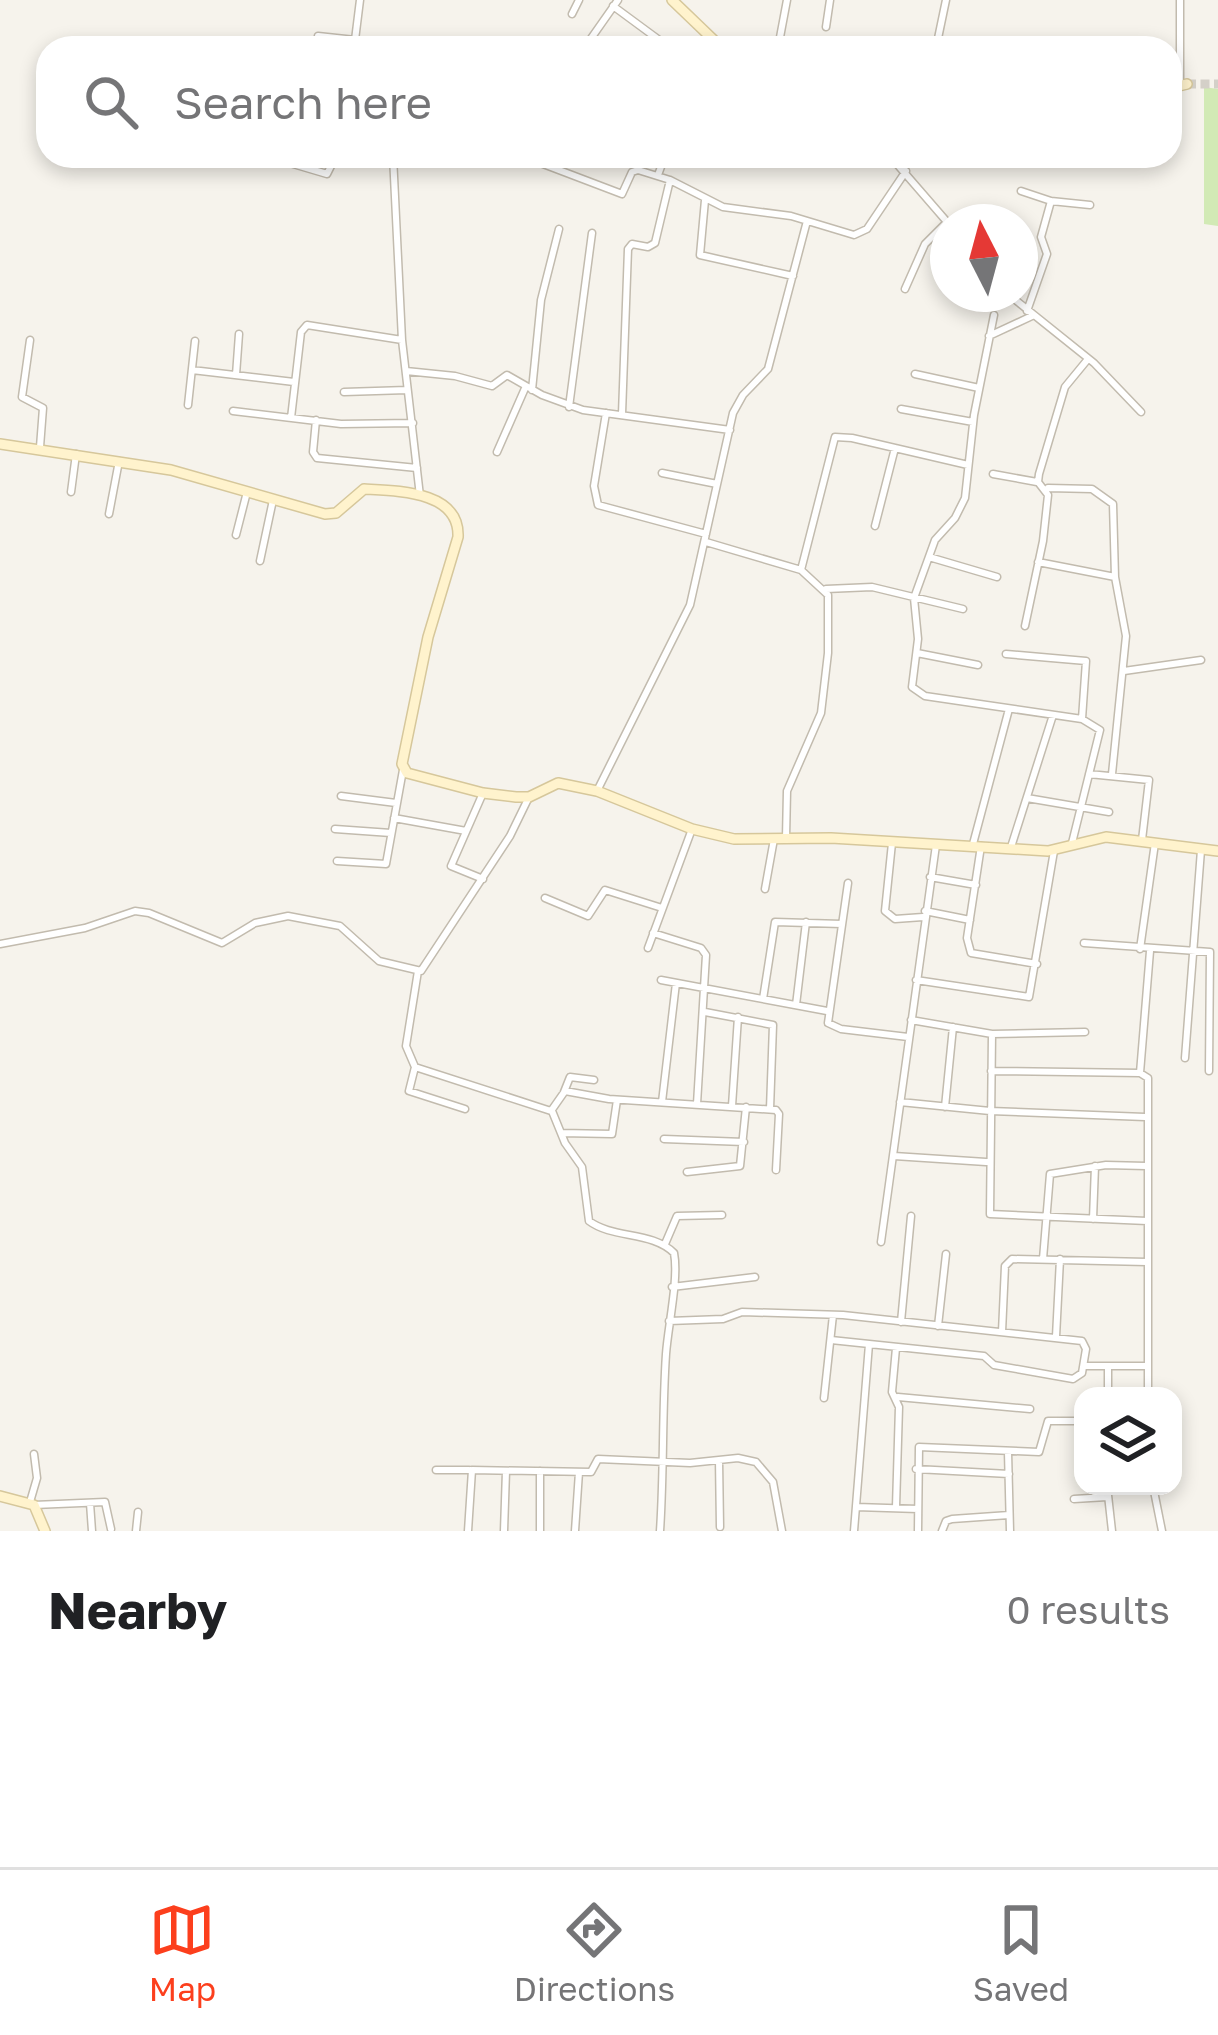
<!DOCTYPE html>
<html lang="en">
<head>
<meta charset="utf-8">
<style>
  :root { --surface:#fff; --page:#f6f6f6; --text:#202124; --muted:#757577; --line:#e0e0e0; --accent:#fc3f1d }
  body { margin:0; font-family:"Golos Text",sans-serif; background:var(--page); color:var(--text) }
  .controls { position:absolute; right:36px; bottom:36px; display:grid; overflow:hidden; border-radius:24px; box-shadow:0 6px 18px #0003 }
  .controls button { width:108px; height:108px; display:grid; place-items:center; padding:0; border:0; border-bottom:3px solid var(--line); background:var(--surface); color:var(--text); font:60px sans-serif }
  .compass { position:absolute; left:930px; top:204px; width:108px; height:108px; border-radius:50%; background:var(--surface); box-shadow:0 6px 18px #0003; rotate:354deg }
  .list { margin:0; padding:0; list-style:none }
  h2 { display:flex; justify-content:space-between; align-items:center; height:156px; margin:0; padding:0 48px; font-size:51px }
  h2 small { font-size:39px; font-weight:400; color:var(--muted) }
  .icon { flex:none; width:66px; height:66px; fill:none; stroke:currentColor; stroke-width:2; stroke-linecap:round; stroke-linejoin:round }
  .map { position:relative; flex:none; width:1218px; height:1531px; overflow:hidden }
  .search { position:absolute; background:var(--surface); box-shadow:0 6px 18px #0003; left:36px; right:36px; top:36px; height:132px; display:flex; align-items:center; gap:30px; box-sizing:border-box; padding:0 42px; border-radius:36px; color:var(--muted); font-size:45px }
  .sheet { height:336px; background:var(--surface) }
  nav { display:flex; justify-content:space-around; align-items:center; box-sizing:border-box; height:168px; border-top:3px solid var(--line); background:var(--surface); font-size:33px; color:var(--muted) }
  nav a { display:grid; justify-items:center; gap:6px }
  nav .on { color:var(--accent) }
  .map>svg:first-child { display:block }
  .green { fill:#d2eab5 }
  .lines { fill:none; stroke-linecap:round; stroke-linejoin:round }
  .secondary-tunnel { stroke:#d4d0c8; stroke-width:9; stroke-dasharray:9 4.5; stroke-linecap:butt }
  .street-casing { stroke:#c2bbae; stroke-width:9 }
  .secondary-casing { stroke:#d6c79b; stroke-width:12 }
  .street { stroke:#fff; stroke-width:6 }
  .secondary { stroke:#fff3cd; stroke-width:9 }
</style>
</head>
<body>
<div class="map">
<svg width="1218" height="1531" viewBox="0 0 1218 1531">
  <rect width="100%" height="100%" fill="#f6f3ec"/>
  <path class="green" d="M 1204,87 L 1218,89 L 1218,226 L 1204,224 Z"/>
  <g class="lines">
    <path class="secondary-tunnel" d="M 1187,84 L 1218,84"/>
    <defs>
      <path id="street" d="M 613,6 L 670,48
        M 572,14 L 579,0
        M 826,27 L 830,0
        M 318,36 L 355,40
        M 585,47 L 618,0
        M 354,48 L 360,0
        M 778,48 L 787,0
        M 936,48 L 946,0
        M 1180,86 L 1180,0
        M 393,156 L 402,340 L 420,496
        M 522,156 L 622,194 L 632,172 L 638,170 L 670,180 L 723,207 L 791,216 L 854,235 L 867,229 L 906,171
        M 890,156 L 948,223
        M 283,161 L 327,174 L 336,156
        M 658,175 L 665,156
        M 1021,191 L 1051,201 L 1090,205
        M 705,200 L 700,255 L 793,276
        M 905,289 L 925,244 L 947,222
        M 1008,294 L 1094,363 L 1141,412
        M 1027,311 L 1047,254 L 1041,237 L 1051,201
        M 994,315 L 974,415 L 965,498 L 955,518 L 935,540 L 914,598 L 918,639 L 912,687 L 925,696 L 1082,719 L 1100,730 L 1072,843
        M 989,336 L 1032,316
        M 30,340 L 22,397 L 43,408 L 40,447
        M 192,370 L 294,382
        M 406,371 L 455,376 L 492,386 L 507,375 L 542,395 L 583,410 L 730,430
        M 915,374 L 979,388
        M 236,375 L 239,334
        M 532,390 L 541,300 L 559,229
        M 344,392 L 407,390
        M 188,405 L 195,341
        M 569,407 L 592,233
        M 901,409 L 973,422
        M 233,411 L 341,424 L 413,423
        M 606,413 L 594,486 L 598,505 L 706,534
        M 622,414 L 628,249 L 632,244 L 648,247 L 655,243 L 670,180
        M 291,418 L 301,332 L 307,325 L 402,340
        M 316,420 L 313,452 L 317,458 L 417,468
        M 497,452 L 526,386
        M 662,473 L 717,484
        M 993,474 L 1037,482
        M 1048,488 L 1092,489 L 1113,504 L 1115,577
        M 71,492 L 76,454
        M 109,514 L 119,461
        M 875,526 L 895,448
        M 236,535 L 247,492
        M 706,542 L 801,570 L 828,595 L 828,653 L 821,713 L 787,791 L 786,838
        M 929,557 L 997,577
        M 260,561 L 273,500
        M 1038,562 L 1115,577 L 1126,636 L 1112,774
        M 801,570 L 835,437 L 852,438 L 968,465
        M 826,589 L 872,587 L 963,609
        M 1025,626 L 1043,541 L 1048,495 L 1038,482 L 1039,474 L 1065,387 L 1088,359
        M 917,653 L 978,665
        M 1006,654 L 1086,661 L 1082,719
        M 1124,671 L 1201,660
        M 1089,774 L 1149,780 L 1142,840
        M 597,791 L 690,605 L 733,413 L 743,395 L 768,369 L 807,221
        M 483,793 L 451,866 L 483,879
        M 341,796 L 396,803
        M 1027,798 L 1109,812
        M 394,818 L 466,831
        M 335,829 L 391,833
        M 892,843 L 885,911 L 895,919 L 923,917
        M 973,844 L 1009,709
        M 981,846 L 967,938 L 971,953 L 1037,964
        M 1011,847 L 1053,715
        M 337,861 L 386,864 L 403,770
        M 930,877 L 976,885
        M 848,883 L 828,1023 L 841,1029 L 908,1037
        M 765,889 L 774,839
        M 545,898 L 588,916 L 605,890 L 662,908
        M 925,911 L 970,920
        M 653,933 L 701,948 L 706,955 L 697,1104
        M 1084,943 L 1210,952 L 1209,1071
        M 0,944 L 85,928 L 135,911 L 149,913 L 222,943 L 255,923 L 288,916 L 340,926 L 379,961 L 421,971 L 510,836 L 529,797
        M 648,948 L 692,829
        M 1140,949 L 1155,843
        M 418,971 L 406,1046 L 415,1067 L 551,1111 L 565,1091 L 609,1099 L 776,1110 L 779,1114 L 776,1170
        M 661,980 L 827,1011
        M 916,980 L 1029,997 L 1054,851
        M 763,999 L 775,922 L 842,924
        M 796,1005 L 806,922
        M 705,1012 L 773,1025 L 770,1109
        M 911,1020 L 992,1034 L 1085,1032
        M 992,1034 L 990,1214 L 1147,1221
        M 1185,1058 L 1201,850
        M 415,1067 L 409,1091 L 465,1109
        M 991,1071 L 1140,1073 L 1148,1078 L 1148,1396
        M 1140,1073 L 1150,951
        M 564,1092 L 570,1077 L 594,1080
        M 662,1102 L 676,983
        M 900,1102 L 990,1111 L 1145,1117
        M 732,1106 L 738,1017
        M 945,1107 L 953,1027
        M 552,1111 L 565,1143 L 582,1167 L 589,1221 C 613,1239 652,1231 674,1253 C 679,1278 668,1326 666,1354 C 662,1414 664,1472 660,1531
        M 561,1133 L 612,1134 L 617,1100
        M 664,1139 L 744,1142
        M 894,1156 L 986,1162
        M 687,1172 L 740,1166 L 746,1107
        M 1093,1219 L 1095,1166
        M 881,1242 L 936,845
        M 665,1244 L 677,1216 L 722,1215
        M 1043,1259 L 1050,1174 L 1106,1165 L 1146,1166
        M 672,1287 L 755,1277
        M 669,1321 L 723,1319 L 742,1312 L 843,1315 L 1082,1341 L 1086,1349 L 1082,1373 L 1073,1379 L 994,1365 L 984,1356 L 831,1340
        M 901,1322 L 911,1216
        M 938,1326 L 946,1254
        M 1002,1332 L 1005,1266 L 1012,1259 L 1147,1262
        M 1056,1337 L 1060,1259
        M 896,1348 L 892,1392 L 899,1407 L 896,1507
        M 1084,1366 L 1147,1366
        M 1108,1396 L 1108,1366
        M 898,1397 L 1030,1409
        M 824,1398 L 833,1315
        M 1008,1452 L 1010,1531
        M 719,1460 L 720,1527
        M 916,1469 L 1009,1474
        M 436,1470 L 469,1470
        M 1107,1486 L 1112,1531
        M 1153,1486 L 1162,1531
        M 1074,1499 L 1107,1497
        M 30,1502 L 37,1478 L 34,1454
        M 90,1503 L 92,1531
        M 34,1505 L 105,1502 L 111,1529
        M 856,1507 L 918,1509
        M 136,1531 L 138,1512
        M 468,1531 L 472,1470 L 591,1472 L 598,1459 L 690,1463 L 738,1458 L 756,1462 L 773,1482 L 782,1531
        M 504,1531 L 506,1471
        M 540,1531 L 540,1471
        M 575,1531 L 579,1472
        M 854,1531 L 869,1344
        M 918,1531 L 919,1447 L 1039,1452 L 1048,1421 L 1083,1421
        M 942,1531 L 946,1521 L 952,1519 L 1009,1515"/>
      <path id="secondary" d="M 672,0 L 722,48
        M 1170,88 L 1187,84
        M 0,444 L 171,470 L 325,514 L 336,513 L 364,489 C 398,491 460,491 458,537 L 428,637 L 402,764 L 407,773 L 483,793 L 516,797 L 529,797 L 558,783 L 597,791 L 692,829 L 734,839 L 831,838 L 1048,851 L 1106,837 L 1218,851
        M 0,1496 L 34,1505 L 45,1531"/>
    </defs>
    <use href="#street" class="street-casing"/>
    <use href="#secondary" class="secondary-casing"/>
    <use href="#street" class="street"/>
    <use href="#secondary" class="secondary"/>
  </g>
</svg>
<div class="controls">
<button><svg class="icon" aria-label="layers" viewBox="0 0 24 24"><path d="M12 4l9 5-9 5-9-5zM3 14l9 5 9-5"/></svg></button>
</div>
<svg class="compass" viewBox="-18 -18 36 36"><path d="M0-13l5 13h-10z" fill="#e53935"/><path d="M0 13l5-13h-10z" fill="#757577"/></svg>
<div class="search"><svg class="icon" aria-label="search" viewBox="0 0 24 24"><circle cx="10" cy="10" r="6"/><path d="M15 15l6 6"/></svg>Search here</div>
</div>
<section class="sheet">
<h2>Nearby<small>0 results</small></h2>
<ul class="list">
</ul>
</section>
<nav>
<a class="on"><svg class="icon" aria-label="map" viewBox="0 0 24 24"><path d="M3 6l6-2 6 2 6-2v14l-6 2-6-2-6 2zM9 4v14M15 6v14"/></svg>Map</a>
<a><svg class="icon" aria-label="directions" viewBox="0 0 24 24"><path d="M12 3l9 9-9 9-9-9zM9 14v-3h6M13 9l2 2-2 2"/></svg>Directions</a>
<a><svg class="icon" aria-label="saved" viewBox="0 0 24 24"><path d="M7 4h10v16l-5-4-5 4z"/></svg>Saved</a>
</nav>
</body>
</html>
